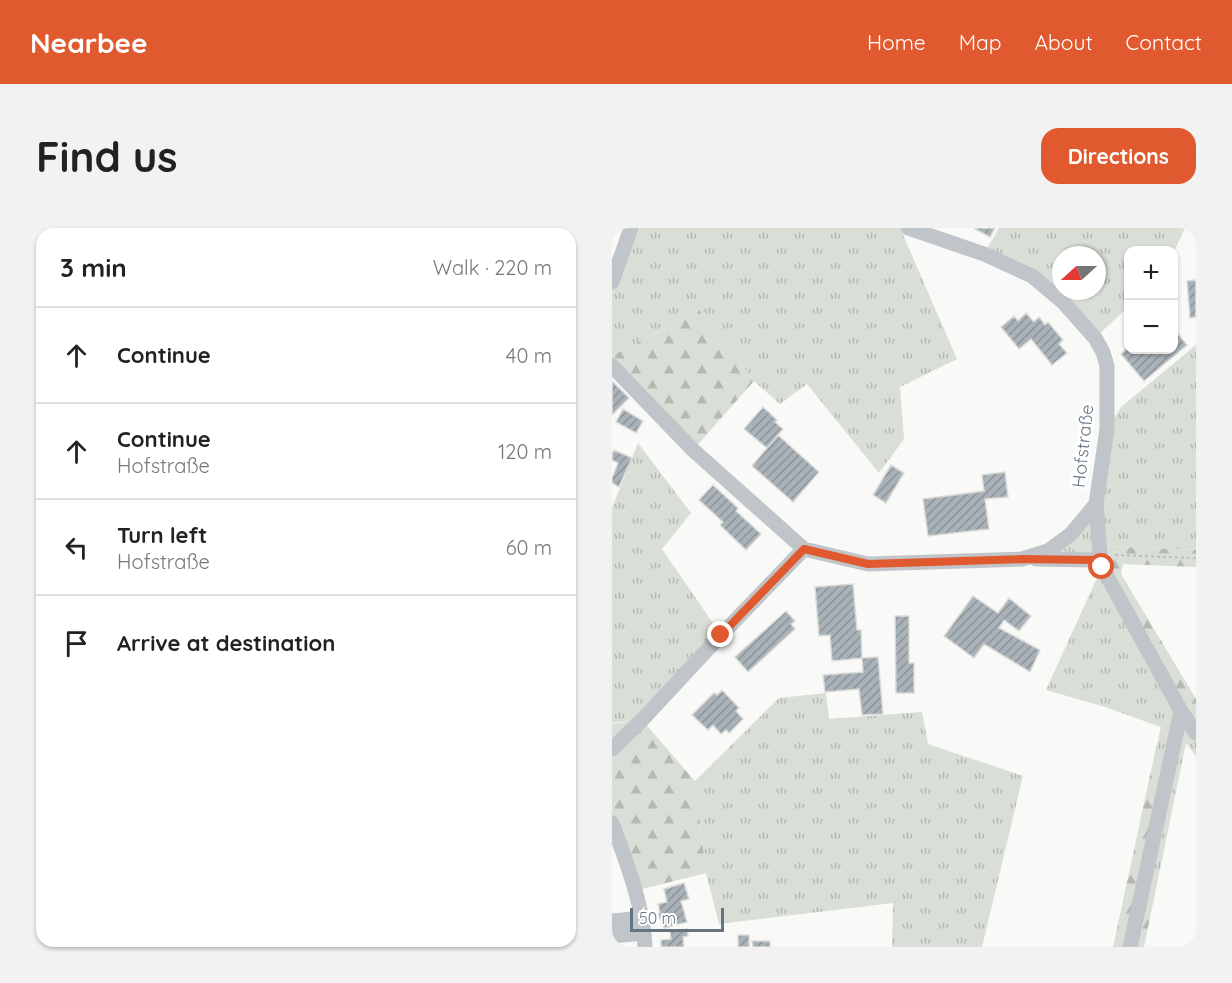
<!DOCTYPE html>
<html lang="en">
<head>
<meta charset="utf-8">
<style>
  :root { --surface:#fff; --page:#f2f2f2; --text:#222; --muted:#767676; --line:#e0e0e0; --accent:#e15a2f }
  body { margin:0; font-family:Quicksand,sans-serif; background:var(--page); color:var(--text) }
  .controls { position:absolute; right:18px; top:18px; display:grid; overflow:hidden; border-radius:12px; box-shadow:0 2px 4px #0004 }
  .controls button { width:54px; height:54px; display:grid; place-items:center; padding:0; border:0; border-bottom:2px solid var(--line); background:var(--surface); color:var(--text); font:30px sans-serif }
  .compass { position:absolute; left:440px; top:18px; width:54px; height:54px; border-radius:50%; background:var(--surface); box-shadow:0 2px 4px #0004; rotate:249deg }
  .scale { position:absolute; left:18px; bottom:15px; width:94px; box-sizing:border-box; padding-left:6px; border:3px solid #647481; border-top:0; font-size:16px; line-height:21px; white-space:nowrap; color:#647481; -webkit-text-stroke:4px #fff; paint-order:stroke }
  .stop { position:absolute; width:18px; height:18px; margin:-14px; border:4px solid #e15a2f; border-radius:50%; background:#fff }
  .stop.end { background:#e15a2f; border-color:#fff; box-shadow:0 2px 6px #0008 }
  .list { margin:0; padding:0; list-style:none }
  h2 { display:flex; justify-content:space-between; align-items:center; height:78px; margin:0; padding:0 24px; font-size:26px }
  h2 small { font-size:20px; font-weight:400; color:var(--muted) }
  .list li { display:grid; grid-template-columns:39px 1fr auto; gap:18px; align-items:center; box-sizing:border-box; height:96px; padding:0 24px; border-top:2px solid var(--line) }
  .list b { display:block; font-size:22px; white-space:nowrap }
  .list p { margin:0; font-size:20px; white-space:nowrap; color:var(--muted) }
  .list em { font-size:20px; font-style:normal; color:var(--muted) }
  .icon { flex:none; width:33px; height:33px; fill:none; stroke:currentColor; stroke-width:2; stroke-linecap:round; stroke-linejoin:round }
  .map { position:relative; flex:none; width:584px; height:719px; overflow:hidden; border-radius:18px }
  header { display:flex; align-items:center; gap:36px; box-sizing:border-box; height:84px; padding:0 30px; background:var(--accent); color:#fff }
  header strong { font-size:28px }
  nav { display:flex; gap:33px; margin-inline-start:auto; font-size:21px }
  .intro { display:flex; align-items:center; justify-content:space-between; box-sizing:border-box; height:144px; padding:0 36px }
  h1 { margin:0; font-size:42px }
  .button { padding:15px 27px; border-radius:18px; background:var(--accent); color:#fff; font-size:21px; font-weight:700 }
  main { display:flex; gap:36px; padding:0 36px }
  aside { flex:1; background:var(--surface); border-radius:18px; box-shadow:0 2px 4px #0004 }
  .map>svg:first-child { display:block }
  .grass { fill:url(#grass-tufts); fill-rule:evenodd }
  .forest { fill:url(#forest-firs) }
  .building { fill:url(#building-hatch); stroke:#dbdbd9; stroke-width:1.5 }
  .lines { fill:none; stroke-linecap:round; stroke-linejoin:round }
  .path { stroke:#babec1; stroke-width:2; stroke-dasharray:3 3; stroke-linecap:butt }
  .minor { stroke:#c0c5c9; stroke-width:15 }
  .route { stroke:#e15a2f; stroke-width:8 }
  .labels { text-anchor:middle; stroke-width:6; stroke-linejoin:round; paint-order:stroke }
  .street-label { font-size:18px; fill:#647481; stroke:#fff }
</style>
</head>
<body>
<header>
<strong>Nearbee</strong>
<nav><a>Home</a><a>Map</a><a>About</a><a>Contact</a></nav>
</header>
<div class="intro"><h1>Find us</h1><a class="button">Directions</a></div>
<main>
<aside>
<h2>3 min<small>Walk · 220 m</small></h2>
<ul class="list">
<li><svg class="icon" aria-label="ahead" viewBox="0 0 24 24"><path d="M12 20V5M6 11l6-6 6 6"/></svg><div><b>Continue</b></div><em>40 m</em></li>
<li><svg class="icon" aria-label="ahead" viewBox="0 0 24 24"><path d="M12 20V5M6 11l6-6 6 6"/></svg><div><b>Continue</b><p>Hofstraße</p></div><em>120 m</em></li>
<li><svg class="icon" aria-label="left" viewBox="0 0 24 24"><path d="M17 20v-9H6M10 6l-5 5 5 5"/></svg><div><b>Turn left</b><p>Hofstraße</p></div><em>60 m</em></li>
<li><svg class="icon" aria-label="arrive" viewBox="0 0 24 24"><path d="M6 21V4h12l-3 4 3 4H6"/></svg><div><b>Arrive at destination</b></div></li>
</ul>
</aside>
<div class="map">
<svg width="584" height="719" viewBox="0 0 584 719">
  <defs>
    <pattern id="grass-tufts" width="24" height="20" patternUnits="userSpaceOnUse" patternTransform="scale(1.5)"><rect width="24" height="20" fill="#d9ded6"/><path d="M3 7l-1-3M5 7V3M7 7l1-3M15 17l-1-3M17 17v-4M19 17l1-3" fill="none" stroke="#b4b9b3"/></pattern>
    <pattern id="forest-firs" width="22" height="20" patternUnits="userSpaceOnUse" patternTransform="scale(1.5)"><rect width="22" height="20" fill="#d9ded6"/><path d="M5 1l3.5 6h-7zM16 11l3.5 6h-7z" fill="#b4b9b3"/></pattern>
    <pattern id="building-hatch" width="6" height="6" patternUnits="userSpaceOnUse" patternTransform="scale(1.5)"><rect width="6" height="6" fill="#a9b2b8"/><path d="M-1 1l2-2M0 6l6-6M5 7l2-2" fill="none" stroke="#8d959b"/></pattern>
  </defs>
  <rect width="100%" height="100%" fill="#f9f9f7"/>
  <path class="grass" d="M 19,0 L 288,0 L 345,131 L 288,159 L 292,211 L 267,245 L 195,156 L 168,176 L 142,153 L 87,82 L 0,128 L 0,54 Z
    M 387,0 L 573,0 L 562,24 L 562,22 L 516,22 L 516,79 L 483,110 L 451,74 L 372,26 ZM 449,27 L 485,27 L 485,63 L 449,63 Z
    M 584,117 L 584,322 L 488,318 L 584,505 L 584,528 L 574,515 L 539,685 L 526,682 L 556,542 L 540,538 L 549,499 L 493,479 L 434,462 L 490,339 L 436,323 L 484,276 L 495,201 L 509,179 Z
    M 26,215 L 79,285 L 50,321 L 109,407 L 30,492 L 0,495 L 0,280 Z
    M 214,465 L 217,491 L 310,484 L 316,516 L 411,548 L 370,719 L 280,719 L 281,675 L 107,696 L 94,645 L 83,553 L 167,470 Z"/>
  <path class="forest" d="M 87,82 L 142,153 L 81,222 L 0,138 L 0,128 Z
    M 487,318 L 584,322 L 584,339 L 511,336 L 509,346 L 584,471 L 584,505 Z
    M 30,492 L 83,553 L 94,645 L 22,663 L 0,595 L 0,496 Z
    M 540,538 L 556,542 L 527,682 L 539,685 L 532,719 L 501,719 Z"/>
  <path class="building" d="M 364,0 L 383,0 L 378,9 L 363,1 Z
    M 584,52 L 584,89 L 578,90 L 575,53 Z
    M 414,85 L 422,94 L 427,89 L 433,97 L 436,94 L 451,112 L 447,116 L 455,125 L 440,137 L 419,111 L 407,121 L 389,99 L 402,88 L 406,93 Z
    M 562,101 L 575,117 L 532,153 L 509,126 L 516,119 L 516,122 L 562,122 Z
    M 0,153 L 17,170 L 0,187 Z
    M 151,179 L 165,192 L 163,194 L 171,201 L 155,220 L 132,201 Z
    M 11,181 L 31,193 L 24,205 L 4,194 Z
    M 166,207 L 207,244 L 181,274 L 140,238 Z
    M 2,222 L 20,230 L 7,259 L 0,255 L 0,250 L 6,235 L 0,232 L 0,226 Z
    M 279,237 L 292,245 L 274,275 L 261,267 Z
    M 393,244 L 396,269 L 373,271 L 377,301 L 316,308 L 311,271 L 372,263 L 370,247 Z
    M 101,257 L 126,280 L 124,283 L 149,306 L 134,322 L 108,297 L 111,294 L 87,272 Z
    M 241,356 L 245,402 L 249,402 L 250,430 L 220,433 L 218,407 L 207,408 L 203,359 Z
    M 361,368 L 386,385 L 397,370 L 419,388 L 407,403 L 392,392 L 387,400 L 428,422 L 418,444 L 372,416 L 362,430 L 332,408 Z
    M 174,383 L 183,393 L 179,396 L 183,401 L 136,444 L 123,429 Z
    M 283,388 L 297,388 L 297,435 L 302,435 L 302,465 L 284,465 Z
    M 266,429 L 271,486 L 250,487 L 247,461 L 213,464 L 211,447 L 251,444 L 250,430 Z
    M 110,462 L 127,480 L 124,483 L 131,491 L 117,505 L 114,502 L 109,506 L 101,497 L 96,502 L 80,487 L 102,465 L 105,467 Z
    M 72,655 L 77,671 L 69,673 L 75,694 L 52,700 L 46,686 L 48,685 L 46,676 L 55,674 L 52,661 Z
    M 75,701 L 76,708 L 71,709 L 72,719 L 49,719 L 49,712 L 59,711 L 58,703 Z
    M 126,707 L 137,707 L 137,719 L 126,719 Z
    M 140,713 L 158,713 L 158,719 L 141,719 Z"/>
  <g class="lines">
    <path class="path" d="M 503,327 L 584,330"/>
    <path class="minor" d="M 0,54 L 19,0
      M 0,138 L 81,222 L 192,321 L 256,336 L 410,331 L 436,323 L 459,306 L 484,276 L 495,201 L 495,138 L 491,124 L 483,110 L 451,74 L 420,48 L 372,26 L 296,0
      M 484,276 L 488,326 L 490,339 L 569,483 L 584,505
      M 424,331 L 481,332 L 490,339
      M 0,521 L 30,492 L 109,407 L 192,321
      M 0,595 C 14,632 32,679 33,719
      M 0,693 L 30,690
      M 0,708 L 32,705
      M 518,719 L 569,483"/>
  </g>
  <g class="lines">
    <path class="route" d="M 109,407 L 192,321 L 256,336 L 410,331 L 481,332 L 490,339"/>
  </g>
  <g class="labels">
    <g class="street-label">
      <text transform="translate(471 218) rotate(-84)" y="6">Hofstraße</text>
    </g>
  </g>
</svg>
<div class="controls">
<button>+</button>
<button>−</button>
</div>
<svg class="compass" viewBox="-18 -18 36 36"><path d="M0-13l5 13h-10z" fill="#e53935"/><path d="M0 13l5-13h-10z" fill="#767676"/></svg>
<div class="scale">50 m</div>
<div class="stop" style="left:490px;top:339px"></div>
<div class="stop end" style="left:109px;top:407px"></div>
</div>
</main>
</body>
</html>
